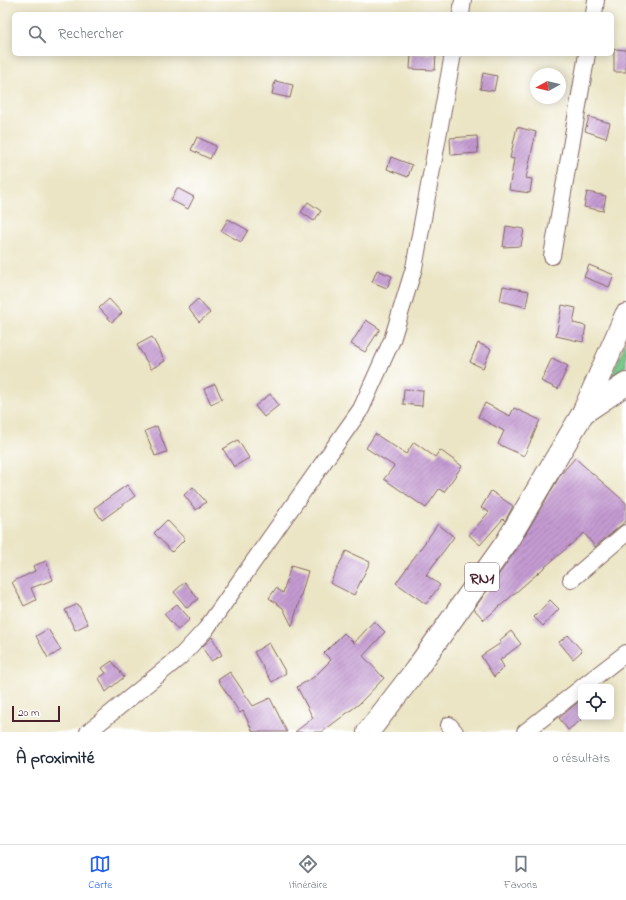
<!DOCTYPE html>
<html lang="fr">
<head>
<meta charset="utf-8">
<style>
  :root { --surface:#fff; --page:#f6f6f7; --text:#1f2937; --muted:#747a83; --line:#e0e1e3; --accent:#2563eb }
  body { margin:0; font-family:"Indie Flower",sans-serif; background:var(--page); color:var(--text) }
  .controls { position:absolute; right:12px; bottom:12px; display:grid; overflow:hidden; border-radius:6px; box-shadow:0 2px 10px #0003 }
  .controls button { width:36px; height:36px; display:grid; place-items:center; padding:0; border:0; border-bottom:1px solid var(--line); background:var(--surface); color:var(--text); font:20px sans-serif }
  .compass { position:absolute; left:530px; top:68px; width:36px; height:36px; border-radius:50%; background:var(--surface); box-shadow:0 2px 10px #0003; rotate:262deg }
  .scale { position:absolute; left:12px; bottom:10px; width:48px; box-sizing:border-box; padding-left:4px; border:2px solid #4a1f2b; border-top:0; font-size:11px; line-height:14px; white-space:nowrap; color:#4a1f2b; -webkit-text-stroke:3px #fff; paint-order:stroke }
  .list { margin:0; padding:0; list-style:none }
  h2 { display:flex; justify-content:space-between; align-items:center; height:52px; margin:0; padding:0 16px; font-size:17px }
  h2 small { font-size:13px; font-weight:400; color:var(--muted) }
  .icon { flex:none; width:22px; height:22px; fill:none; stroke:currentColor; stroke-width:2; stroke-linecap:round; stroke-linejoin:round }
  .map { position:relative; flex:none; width:626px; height:732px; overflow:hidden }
  .search { position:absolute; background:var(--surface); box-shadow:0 2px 10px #0003; left:12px; right:12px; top:12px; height:44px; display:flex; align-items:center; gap:10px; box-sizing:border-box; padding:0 14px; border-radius:6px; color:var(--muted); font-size:15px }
  .sheet { height:112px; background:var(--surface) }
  nav { display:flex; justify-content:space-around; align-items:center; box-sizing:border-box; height:56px; border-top:1px solid var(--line); background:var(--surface); font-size:11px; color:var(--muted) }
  nav a { display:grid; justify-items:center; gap:2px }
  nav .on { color:var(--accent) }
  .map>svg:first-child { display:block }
  .green { fill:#78c98b; stroke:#61745b }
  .building { fill:url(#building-hatch) }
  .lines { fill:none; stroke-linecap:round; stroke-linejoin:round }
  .minor-casing { stroke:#826461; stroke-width:18 }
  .secondary-casing { stroke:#826461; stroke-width:24 }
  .trunk-casing { stroke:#826461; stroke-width:24 }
  .minor { stroke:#fff; stroke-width:16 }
  .secondary { stroke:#fff; stroke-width:22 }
  .trunk { stroke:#fff; stroke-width:22 }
  .labels { text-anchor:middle; stroke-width:3; stroke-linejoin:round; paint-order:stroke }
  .shield { fill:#fff; stroke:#80626b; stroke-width:1 }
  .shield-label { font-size:16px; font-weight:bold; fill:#4a1f2b }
</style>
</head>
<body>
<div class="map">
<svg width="626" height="732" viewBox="0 0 626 732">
  <defs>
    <pattern id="building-hatch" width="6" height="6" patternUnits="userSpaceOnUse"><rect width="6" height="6" fill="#c49bd2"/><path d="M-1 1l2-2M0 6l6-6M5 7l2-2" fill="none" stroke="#a17eab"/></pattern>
  </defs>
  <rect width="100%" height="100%" fill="#fff"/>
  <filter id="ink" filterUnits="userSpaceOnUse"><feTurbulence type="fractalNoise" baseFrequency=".025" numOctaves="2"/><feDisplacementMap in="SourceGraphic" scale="8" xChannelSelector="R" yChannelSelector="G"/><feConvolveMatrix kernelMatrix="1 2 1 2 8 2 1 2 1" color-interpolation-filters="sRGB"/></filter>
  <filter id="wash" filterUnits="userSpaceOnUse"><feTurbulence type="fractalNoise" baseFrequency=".012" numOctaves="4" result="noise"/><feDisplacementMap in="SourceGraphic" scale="16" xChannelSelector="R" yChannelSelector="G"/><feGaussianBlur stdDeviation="0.9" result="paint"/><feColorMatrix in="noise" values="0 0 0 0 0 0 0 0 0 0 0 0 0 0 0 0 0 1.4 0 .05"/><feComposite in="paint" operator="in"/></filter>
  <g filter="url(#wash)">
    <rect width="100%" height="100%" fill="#ebe5c5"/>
    <path class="green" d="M 626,341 L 626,366 L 611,378 Z"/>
    <g id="blocks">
      <path class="building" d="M 614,49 L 626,50 L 626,72 L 614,72 Z
        M 411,54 L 436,54 L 435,70 L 410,69 Z
        M 483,73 L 497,76 L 494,91 L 480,89 Z
        M 275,81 L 293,85 L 290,98 L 272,94 Z
        M 589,117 L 610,123 L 606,138 L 585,131 Z
        M 517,127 L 536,132 L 526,178 L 532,179 L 530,193 L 509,190 L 514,159 L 510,158 Z
        M 477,136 L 478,153 L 451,155 L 450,138 Z
        M 197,137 L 216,146 L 210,159 L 191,150 Z
        M 391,157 L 412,165 L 408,177 L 387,169 Z
        M 177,188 L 194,197 L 188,209 L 171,200 Z
        M 587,192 L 606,196 L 603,211 L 584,207 Z
        M 308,202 L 321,211 L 314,221 L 301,212 Z
        M 228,219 L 248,230 L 241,242 L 221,231 Z
        M 506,226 L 524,229 L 521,246 L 503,247 Z
        M 589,265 L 614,275 L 609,287 L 584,277 Z
        M 377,270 L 392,276 L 387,288 L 372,282 Z
        M 503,286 L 529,291 L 526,307 L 500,301 Z
        M 109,299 L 122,313 L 112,322 L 99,308 Z
        M 198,299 L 210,313 L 199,322 L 188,308 Z
        M 562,305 L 576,308 L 573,323 L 586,326 L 583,342 L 556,336 Z
        M 366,320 L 380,329 L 365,352 L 351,344 Z
        M 152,337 L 165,361 L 151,369 L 137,345 Z
        M 478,343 L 491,349 L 483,368 L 470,362 Z
        M 552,358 L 568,366 L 558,389 L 541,381 Z
        M 215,384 L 222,399 L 211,404 L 204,389 Z
        M 404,389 L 423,390 L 422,406 L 403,404 Z
        M 270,394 L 279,405 L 264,417 L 255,406 Z
        M 485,403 L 510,416 L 514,408 L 540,420 L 524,456 L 498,444 L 504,431 L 478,417 Z
        M 157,426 L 167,452 L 155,456 L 145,431 Z
        M 375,434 L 406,454 L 414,442 L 435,457 L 440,450 L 462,466 L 444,492 L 439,489 L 426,508 L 384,479 L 394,466 L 366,448 Z
        M 238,440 L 249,458 L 234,467 L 223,449 Z
        M 575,458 L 626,503 L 626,521 L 595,547 L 584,533 L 484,620 L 474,609 L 516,550 L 561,474 Z
        M 127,485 L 135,496 L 102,520 L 94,508 Z
        M 193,487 L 206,502 L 196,510 L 184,495 Z
        M 491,491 L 513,506 L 505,521 L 503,519 L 480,545 L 469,535 L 489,512 L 481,508 Z
        M 167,520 L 185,539 L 172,552 L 154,533 Z
        M 438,524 L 454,537 L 426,575 L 440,585 L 426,604 L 396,583 Z
        M 346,551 L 370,562 L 354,595 L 330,583 Z
        M 46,561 L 53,580 L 31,588 L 36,600 L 24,606 L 12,582 L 35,571 L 33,566 Z
        M 291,566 L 308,571 L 292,626 L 283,608 L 269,598 L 276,588 L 283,593 Z
        M 185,582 L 198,599 L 187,608 L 174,592 Z
        M 550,600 L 559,609 L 543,626 L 534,617 Z
        M 78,604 L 88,624 L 75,630 L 65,610 Z
        M 177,604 L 190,619 L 178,630 L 164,614 Z
        M 374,621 L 385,632 L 363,656 L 384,678 L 359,704 L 322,732 L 295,732 L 313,718 L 297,687 L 314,677 L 331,660 L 324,653 L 344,633 L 354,643 Z
        M 48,629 L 61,650 L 48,658 L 36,636 Z
        M 511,631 L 521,644 L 500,660 L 504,667 L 494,677 L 481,656 L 501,643 L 500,640 Z
        M 568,635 L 582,651 L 573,659 L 559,642 Z
        M 212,637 L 222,655 L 211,661 L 202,647 Z
        M 269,643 L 286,673 L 272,682 L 254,652 Z
        M 112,661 L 124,677 L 106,692 L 99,678 L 106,673 L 102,668 Z
        M 230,672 L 253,706 L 270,698 L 287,732 L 253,732 L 243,711 L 240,713 L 218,680 Z
        M 581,700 L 581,720 L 568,730 L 559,718 Z"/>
    </g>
  </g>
  <g filter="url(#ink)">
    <use href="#blocks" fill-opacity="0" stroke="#826461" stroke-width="1"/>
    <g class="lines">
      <defs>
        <path id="minor" d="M 461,14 L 463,0
          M 594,14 L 596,0
          M 552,256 L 587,54
          M 571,580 L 626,533
          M 582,687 L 626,653
          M 449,725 L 455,732
          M 88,732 L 180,657 L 206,629 L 361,409 L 392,340 L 414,268 L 453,54
          M 525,732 L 581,688"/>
        <path id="secondary" d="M 583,413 L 626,384"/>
        <path id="trunk" d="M 368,732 L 415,671 L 506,543 L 583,413 L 626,315"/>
      </defs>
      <use href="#minor" class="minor-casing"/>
      <use href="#secondary" class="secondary-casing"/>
      <use href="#trunk" class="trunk-casing"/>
      <use href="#minor" class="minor"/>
      <use href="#secondary" class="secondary"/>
      <use href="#trunk" class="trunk"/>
    </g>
  </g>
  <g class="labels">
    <rect class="shield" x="465" y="563" width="34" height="28" rx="3"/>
    <g class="shield-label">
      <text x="482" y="583">RN1</text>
    </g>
  </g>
</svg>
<div class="controls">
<button><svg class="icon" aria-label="locate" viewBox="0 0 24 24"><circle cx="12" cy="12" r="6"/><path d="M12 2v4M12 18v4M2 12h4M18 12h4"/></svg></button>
</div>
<svg class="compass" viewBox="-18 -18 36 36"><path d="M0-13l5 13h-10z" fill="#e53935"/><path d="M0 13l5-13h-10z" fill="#747a83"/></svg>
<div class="scale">20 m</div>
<div class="search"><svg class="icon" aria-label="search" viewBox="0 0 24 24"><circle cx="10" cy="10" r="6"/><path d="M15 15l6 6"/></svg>Rechercher</div>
</div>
<section class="sheet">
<h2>À proximité<small>0 résultats</small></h2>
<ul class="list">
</ul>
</section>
<nav>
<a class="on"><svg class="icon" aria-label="map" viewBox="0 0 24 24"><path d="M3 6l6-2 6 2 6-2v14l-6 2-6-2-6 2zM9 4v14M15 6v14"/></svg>Carte</a>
<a><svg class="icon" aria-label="directions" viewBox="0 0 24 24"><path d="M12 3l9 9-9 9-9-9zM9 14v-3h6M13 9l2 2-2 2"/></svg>Itinéraire</a>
<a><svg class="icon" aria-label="saved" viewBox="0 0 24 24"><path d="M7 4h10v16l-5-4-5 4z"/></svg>Favoris</a>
</nav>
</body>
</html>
